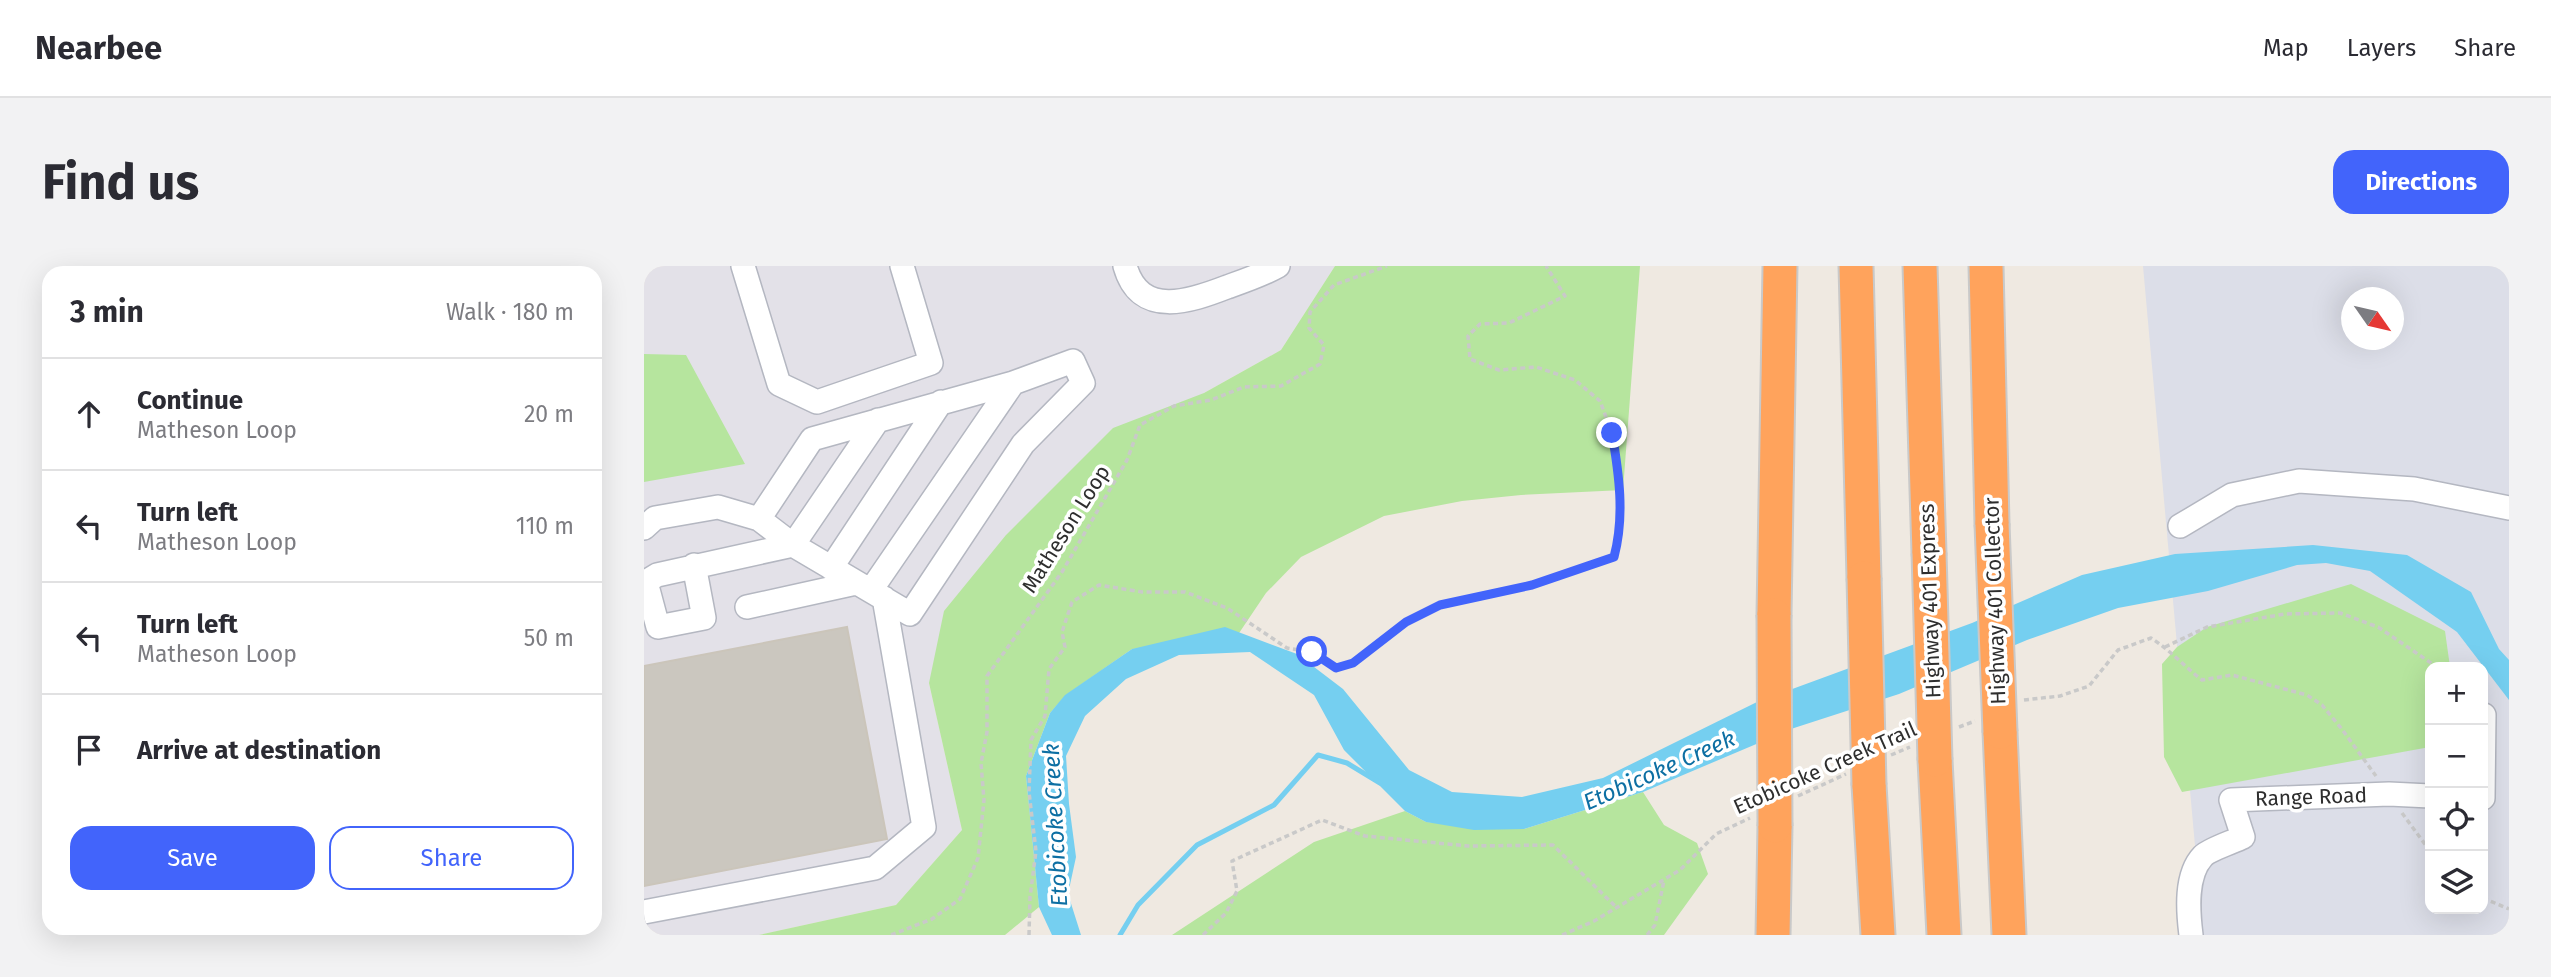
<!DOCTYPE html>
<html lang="en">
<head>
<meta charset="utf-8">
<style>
  :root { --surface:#fff; --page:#f2f2f3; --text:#2b2b33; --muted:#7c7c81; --line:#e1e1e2; --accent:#4264fb }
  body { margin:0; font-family:"Fira Sans",sans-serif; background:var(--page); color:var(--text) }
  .controls { position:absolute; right:21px; bottom:21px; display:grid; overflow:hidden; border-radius:14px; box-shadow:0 7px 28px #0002 }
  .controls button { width:63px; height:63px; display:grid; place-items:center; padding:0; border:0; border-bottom:2px solid var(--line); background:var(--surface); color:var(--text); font:35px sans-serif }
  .compass { position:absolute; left:1697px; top:21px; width:63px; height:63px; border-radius:50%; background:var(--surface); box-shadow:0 7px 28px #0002; rotate:124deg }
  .stop { position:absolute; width:21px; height:21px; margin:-16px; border:5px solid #4264fb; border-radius:50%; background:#fff }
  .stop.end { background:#4264fb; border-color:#fff; box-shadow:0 2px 7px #0008 }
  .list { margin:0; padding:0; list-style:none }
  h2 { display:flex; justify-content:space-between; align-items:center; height:91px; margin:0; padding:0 28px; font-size:30px }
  h2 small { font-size:23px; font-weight:400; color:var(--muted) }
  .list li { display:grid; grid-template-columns:46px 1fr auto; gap:21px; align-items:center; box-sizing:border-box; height:112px; padding:0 28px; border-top:2px solid var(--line) }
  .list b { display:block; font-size:26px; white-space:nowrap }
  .list p { margin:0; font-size:23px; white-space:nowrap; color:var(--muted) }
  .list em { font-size:23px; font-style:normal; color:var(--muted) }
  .actions { display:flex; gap:14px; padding:21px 28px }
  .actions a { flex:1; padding:16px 0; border:2px solid var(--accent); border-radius:21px; text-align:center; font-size:24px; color:var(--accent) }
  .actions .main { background:var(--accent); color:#fff }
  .icon { flex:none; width:38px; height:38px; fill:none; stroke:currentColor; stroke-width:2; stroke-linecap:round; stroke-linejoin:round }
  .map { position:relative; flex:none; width:1865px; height:669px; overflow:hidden; border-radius:21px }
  header { display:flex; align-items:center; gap:42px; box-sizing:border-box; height:98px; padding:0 35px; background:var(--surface); border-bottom:2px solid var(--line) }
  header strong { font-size:33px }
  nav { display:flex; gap:38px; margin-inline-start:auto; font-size:24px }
  .intro { display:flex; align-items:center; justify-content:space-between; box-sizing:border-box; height:168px; padding:0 42px }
  h1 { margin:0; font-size:49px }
  .button { padding:18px 32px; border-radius:21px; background:var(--accent); color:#fff; font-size:24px; font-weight:700 }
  main { display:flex; gap:42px; padding:0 42px }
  aside { flex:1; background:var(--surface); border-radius:21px; box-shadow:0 7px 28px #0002 }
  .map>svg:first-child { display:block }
  .industrial { fill:#e3e1e8 }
  .airport { fill:#dcdee8; fill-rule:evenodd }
  .green { fill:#b6e59e }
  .water { fill:#75cff0 }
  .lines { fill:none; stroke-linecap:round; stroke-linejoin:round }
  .stream { stroke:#75cff0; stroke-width:5 }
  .building { fill:#cbc7bf; stroke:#cbc5ba; stroke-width:2 }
  .minor-casing { stroke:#b4b7c1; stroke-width:26 }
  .highway-casing { stroke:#c9c9c9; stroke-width:37 }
  .path { stroke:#c9c9c9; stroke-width:3.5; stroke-dasharray:5 3.5; stroke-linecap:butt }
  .minor { stroke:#fff; stroke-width:23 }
  .highway { stroke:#ffa35c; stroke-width:33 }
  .highway-bridge-casing { stroke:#c9c9c9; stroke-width:37; stroke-linecap:butt }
  .highway-bridge { stroke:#ffa35c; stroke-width:33 }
  .route { stroke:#4264fb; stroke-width:9 }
  .labels { text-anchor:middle; stroke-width:7; stroke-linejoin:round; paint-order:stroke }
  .street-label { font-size:21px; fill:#2e2e2e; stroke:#fff }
  .water-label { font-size:23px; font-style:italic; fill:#0d6fa3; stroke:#fff }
</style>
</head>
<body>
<header>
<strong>Nearbee</strong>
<nav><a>Map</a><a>Layers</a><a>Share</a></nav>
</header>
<div class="intro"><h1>Find us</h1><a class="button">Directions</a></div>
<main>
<aside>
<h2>3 min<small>Walk · 180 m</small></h2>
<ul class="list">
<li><svg class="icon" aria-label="ahead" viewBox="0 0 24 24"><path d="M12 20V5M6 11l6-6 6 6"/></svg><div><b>Continue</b><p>Matheson Loop</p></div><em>20 m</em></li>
<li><svg class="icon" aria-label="left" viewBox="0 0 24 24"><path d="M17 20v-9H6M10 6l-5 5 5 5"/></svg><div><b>Turn left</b><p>Matheson Loop</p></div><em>110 m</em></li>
<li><svg class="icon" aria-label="left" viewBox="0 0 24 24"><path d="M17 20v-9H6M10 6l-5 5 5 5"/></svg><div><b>Turn left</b><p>Matheson Loop</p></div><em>50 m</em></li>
<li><svg class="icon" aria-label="arrive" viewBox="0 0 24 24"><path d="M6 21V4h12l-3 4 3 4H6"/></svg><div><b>Arrive at destination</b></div></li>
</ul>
<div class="actions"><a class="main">Save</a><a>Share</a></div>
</aside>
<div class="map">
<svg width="1865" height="669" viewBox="0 0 1865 669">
  <rect width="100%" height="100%" fill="#efe9e1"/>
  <path class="industrial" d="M 0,0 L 691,0 L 637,84 L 560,127 L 285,417 L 318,564 L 252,639 L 115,669 L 0,669 Z"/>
  <path class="airport" d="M 1499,0 L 1865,0 L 1865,669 L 1559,669 ZM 1708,32 L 1750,32 L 1750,74 L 1708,74 ZM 1786,401 L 1839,401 L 1839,643 L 1786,643 Z"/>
  <path class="green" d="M 691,0 L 996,0 L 979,224 L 877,229 L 818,235 L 740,250 L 657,291 L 622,327 L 587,379 L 488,383 L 422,429 L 406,447 L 382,510 L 395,641 L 361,669 L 115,669 L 252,639 L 318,564 L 285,417 L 300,345 L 362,269 L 469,162 L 560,127 L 637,84 Z
    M 0,88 L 42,89 L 101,198 L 0,216 Z
    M 1707,318 L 1801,365 L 1806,401 L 1786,401 L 1786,481 L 1538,526 L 1520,491 L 1518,398 L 1533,381 L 1563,361 Z
    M 999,526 L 1020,559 L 1053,577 L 1064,608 L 1020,669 L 528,669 L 670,576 L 761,545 L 782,556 L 880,563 Z"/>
  <path class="water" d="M 1669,279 L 1763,289 L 1827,326 L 1855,383 L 1865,394 L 1865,434 L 1813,366 L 1726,305 L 1682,297 L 1653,299 L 1564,325 L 1474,342 L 1383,374 L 1255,428 L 1150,462 L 999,526 L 880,563 L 830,564 L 782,556 L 761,545 L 700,484 L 670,429 L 606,386 L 535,389 L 482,413 L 441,450 L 422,490 L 425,538 L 432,591 L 424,628 L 437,669 L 408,669 L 395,641 L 382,510 L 406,447 L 421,429 L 488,383 L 581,361 L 653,388 L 699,423 L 765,504 L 808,526 L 878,531 L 959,512 L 1113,436 L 1328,357 L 1438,309 L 1531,288 Z"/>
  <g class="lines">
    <path class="stream" d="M 476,669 L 494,639 L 553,579 L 630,539 L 674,489 L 703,497 L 736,517"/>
  </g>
  <path class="building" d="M 203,361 L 243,573 L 0,620 L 0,400 Z"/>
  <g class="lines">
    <defs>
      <path id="minor" d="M 99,0 L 135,118 L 173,136 L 287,97 L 258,0
        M 481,0 C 496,53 547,35 583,21 C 600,15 618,9 634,0
        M 1536,260 L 1588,229 L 1655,215 L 1770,223 L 1865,242
        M 0,262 L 11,252 L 74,241 L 115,253
        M 149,279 L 234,154
        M 187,302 L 297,136
        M 2,316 L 14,361 L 60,352 L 50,299
        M 0,317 L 13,309 L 149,279 L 266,348 L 379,178 L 439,117 L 429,95 L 369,117 L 168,173 L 115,253 L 149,279
        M 227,324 L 369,117
        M 103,341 L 212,317
        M 1839,532 L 1840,449
        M 0,646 L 231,602 L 280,561 L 240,332
        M 1547,669 C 1544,645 1541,609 1559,590 C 1566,583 1589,576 1599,571 L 1587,534 L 1745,528 L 1786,530"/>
      <path id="highway" d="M 1212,0 L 1220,312
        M 1276,0 L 1285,287
        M 1342,0 L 1348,258
        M 1130,349 L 1136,0
        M 1356,466 L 1365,669
        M 1291,494 L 1300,669
        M 1225,519 L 1234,669
        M 1129,669 L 1131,560"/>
    </defs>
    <use href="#minor" class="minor-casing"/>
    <use href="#highway" class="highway-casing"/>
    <path class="path" d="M 1521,381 L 1563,361 L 1641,348 L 1696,347 L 1734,361 L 1793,401
      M 1380,434 L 1416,430 L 1445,420 L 1474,384 L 1507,372 C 1526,384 1541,401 1558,414 L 1588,409 L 1663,429 L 1678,439 L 1697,462 L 1732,510
      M 1315,461 L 1331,455
      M 1247,489 L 1266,481
      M 1154,530 L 1202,508
      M 1758,547 L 1786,585
      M 1839,632 L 1865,643
      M 247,669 L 288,653 L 316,633 L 334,592 L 340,534 L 337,497 L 343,466 L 343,410 L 418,306 L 483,194 L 496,159 L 530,140 L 567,134 L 600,121 L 637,120 L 676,98 L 680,79 L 665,62 L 666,46 L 690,19 L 743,0
      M 385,669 L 386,631 L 392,585 L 385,526 L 387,474 L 401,450 L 405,403 L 421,381 L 418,366 L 428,336 L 455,319 L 498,326 L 541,326 L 583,342 L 643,382 L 668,386 L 692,402 L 709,397 L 762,356 L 796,339 L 888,319 L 969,291 L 975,271 L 976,215 L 968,167 L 956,135 L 931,114 L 892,101 L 855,104 L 826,93 L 824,70 L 836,58 L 865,57 L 921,30 L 902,0
      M 559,669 L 582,647 L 593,625 L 588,595 L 678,554 L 721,570 L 824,580 L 909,579 L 972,641
      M 918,669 L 950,655 L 1036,604 L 1072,568 L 1106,552
      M 1003,669 L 1011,659 L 1020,614"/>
    <use href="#minor" class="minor"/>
    <use href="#highway" class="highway"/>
    <defs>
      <path id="highway-bridge" d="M 1348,258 L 1356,466
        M 1285,287 L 1291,494
        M 1220,312 L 1225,519
        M 1130,349 L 1131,560"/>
    </defs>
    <use href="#highway-bridge" class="highway-bridge-casing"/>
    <use href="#highway-bridge" class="highway-bridge"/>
  </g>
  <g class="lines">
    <path class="route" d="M 668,386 L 692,402 L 709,397 L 762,356 L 796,339 L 888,319 L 970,291 C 981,250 975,208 968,167"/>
  </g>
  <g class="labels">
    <g class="street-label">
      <text transform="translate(422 263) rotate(-58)" y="7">Matheson Loop</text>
      <text transform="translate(1286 335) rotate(-92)" y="7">Highway 401 Express</text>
      <text transform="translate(1351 335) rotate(-92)" y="7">Highway 401 Collector</text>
      <text transform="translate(1181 502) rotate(-24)" y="7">Etobicoke Creek Trail</text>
      <text transform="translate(1667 531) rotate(-2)" y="7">Range Road</text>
    </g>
    <g class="water-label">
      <text transform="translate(1015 504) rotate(-24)" y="8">Etobicoke Creek</text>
      <text transform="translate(411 559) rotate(-93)" y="8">Etobicoke Creek</text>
    </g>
  </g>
</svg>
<div class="controls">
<button>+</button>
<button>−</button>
<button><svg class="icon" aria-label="locate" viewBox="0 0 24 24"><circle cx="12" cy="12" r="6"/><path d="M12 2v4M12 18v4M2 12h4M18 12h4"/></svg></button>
<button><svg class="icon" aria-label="layers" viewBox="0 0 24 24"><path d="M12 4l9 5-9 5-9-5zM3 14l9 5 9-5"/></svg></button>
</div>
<svg class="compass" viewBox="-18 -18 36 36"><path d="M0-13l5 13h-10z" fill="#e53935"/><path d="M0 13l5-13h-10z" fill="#7c7c81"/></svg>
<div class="stop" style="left:668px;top:386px"></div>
<div class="stop end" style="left:968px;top:167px"></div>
</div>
</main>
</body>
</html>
